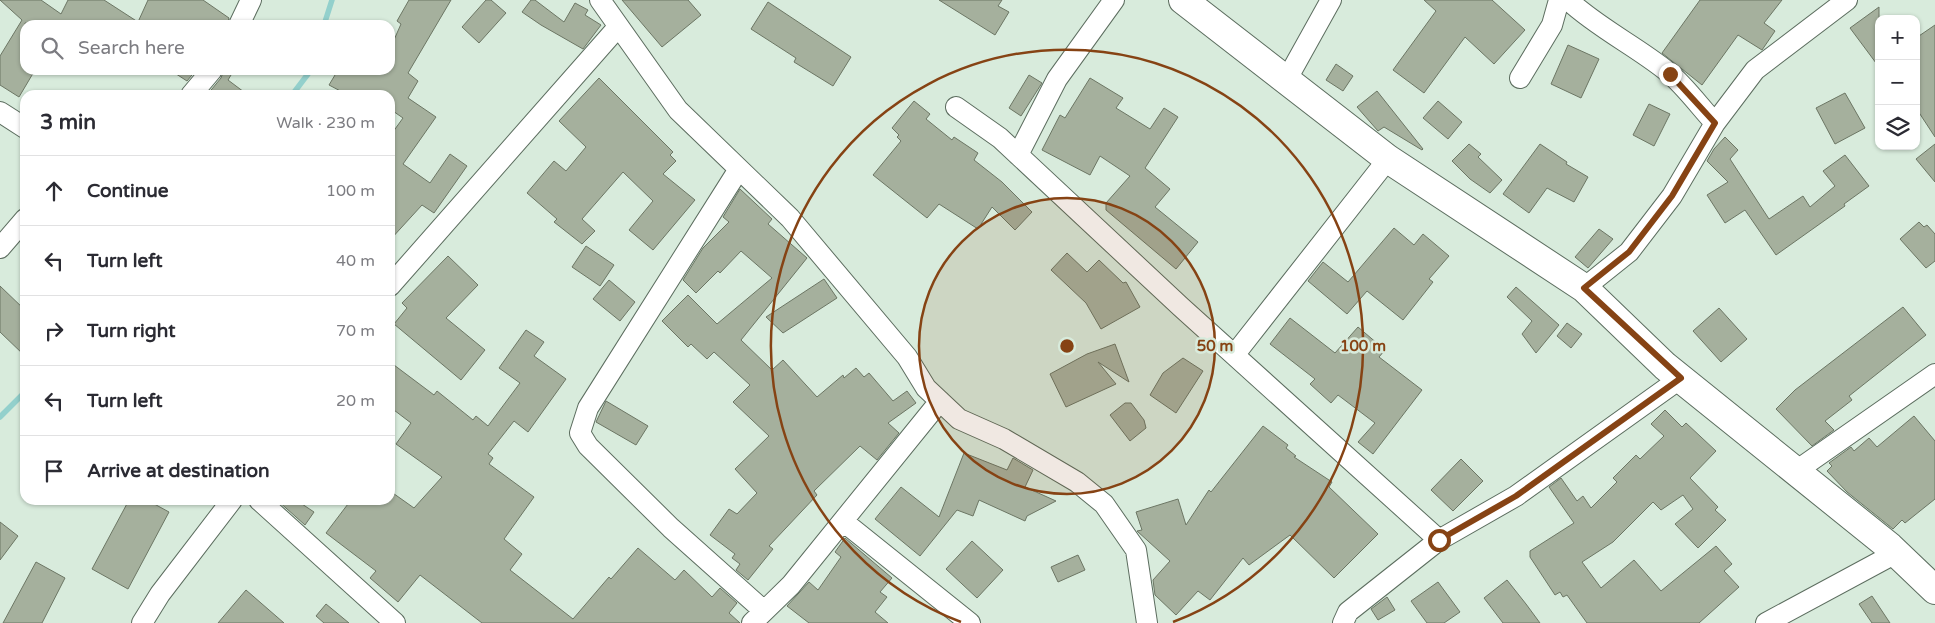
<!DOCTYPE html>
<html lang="en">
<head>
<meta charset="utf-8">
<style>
  :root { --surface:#fff; --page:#f7f7f7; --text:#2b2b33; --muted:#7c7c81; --line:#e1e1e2 }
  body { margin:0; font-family:"Varela Round",sans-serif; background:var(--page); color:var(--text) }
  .controls { position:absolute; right:15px; top:15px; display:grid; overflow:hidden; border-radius:10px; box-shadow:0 1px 4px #0004 }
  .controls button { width:45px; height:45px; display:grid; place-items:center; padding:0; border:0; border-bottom:1px solid var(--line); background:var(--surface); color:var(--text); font:25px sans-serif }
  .stop { position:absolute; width:15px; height:15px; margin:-11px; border:4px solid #864314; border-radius:50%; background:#fff }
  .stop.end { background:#864314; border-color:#fff; box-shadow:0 1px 5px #0008 }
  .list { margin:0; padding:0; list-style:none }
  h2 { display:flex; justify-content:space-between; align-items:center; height:65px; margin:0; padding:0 20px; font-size:21px }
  h2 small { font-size:16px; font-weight:400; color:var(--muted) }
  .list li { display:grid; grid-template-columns:32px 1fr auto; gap:15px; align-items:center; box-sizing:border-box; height:70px; padding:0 20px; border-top:1px solid var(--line) }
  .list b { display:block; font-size:19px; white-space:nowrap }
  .list em { font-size:16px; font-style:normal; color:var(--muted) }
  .icon { flex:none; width:28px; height:28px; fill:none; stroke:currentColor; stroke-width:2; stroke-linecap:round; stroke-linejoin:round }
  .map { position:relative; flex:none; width:1935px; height:623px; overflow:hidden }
  .search { position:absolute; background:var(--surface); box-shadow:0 1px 4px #0004; left:20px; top:20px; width:375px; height:55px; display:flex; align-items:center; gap:12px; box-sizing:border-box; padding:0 18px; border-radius:15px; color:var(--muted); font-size:19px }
  .panel { position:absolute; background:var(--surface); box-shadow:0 1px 4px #0004; left:20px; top:90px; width:375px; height:415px; border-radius:15px }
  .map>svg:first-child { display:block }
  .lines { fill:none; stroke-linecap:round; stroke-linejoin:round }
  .stream { stroke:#93d0cc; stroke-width:5.5 }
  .building { fill:#a5b09d; stroke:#6c7664 }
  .street-casing { stroke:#5c6d5f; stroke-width:22 }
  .secondary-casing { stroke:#5c6d5f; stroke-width:30 }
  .street { stroke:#fff; stroke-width:20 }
  .secondary { stroke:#fff; stroke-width:28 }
  .route { stroke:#864314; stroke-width:6 }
  .ring { fill:none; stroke:#864314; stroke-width:2.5 }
  .centre { fill:#864314; stroke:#d8ebdc; stroke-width:2.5 }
  .ring-label { font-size:15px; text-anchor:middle; font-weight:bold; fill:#864314; stroke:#d8ebdc; stroke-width:5; stroke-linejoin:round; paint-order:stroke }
</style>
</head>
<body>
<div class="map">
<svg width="1935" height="623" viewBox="0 0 1935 623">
  <rect width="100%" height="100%" fill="#d8ebdc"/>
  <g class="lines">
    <path class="stream" d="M 324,25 L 332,0
      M 292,95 L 311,70
      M 0,417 L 25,392"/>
  </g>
  <path class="building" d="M 0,0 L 41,0 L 61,14 L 68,0 L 104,0 L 138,22 L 148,0 L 203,0 L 229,18 L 227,25 L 25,23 L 25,70 L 35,70 L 19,97 L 0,85 L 0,56 L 22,20 Z
    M 409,0 L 451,0 L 408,73 L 418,81 L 408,98 L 436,117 L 403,164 L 430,183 L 450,154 L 467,166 L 434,213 L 422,205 L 390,240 L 390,136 L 403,118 L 390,109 L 390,95 L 348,95 L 329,85 L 338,70 L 390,70 L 390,49 L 401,24 L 397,21 Z
    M 486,0 L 491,0 L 506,13 L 479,43 L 462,27 Z
    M 531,0 L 535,0 L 564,22 L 575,3 L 588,10 L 585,15 L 601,25 L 583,49 L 541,25 L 522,12 Z
    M 622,0 L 688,0 L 701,15 L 662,47 Z
    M 939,0 L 1002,0 L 998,6 L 1009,12 L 995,35 Z
    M 1424,0 L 1492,0 L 1525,30 L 1494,64 L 1465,37 L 1424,93 L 1393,70 L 1436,11 Z
    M 1700,0 L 1782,0 L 1764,23 L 1775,31 L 1762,50 L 1738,35 L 1702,85 L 1662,53 Z
    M 768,2 L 851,57 L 833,86 L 794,62 L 796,58 L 751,29 Z
    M 1879,7 L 1879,67 L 1850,28 Z
    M 1935,25 L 1935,137 L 1916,108 L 1916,38 Z
    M 1568,45 L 1599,59 L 1581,98 L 1551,84 Z
    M 1336,64 L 1353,76 L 1343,91 L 1326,80 Z
    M 170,70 L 196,70 L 187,81 Z
    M 224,70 L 234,70 L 228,80 L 248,95 L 218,95 L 211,91 L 209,95 L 207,95 L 221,78 Z
    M 1029,75 L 1042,83 L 1021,116 L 1009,108 Z
    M 599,78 L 673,152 L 670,155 L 676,161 L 663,174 L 695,200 L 653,250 L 629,230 L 653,201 L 623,172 L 582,219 L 595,231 L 582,244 L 554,222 L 557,219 L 527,193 L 554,161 L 566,171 L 586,147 L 559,121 Z
    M 1090,78 L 1123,98 L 1116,108 L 1150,129 L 1164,108 L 1178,117 L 1145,168 L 1170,189 L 1155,207 L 1198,242 L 1176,269 L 1106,210 L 1106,203 L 1130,176 L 1100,156 L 1090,175 L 1042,150 L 1060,115 L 1065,118 Z
    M 1377,91 L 1423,149 L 1422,150 L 1384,127 L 1378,131 L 1357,107 Z
    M 1845,93 L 1865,128 L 1835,144 L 1816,108 Z
    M 914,101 L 930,114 L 926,119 L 952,140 L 954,137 L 978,153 L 974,160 L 1002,182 L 1032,212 L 1015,230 L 992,207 L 978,229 L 939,204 L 927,218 L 873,175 L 901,141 L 897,137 L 899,135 L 892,128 Z
    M 1438,101 L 1462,122 L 1448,139 L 1423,118 Z
    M 1649,104 L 1670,114 L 1654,146 L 1633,135 Z
    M 1725,137 L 1738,150 L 1730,159 L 1769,219 L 1803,196 L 1810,207 L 1835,186 L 1823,171 L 1845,155 L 1869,186 L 1844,204 L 1845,206 L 1776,255 L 1745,210 L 1725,223 L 1707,195 L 1728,182 L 1707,161 L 1714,149 Z
    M 1469,144 L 1481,154 L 1478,157 L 1502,180 L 1490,193 L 1470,179 L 1452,161 Z
    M 1540,144 L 1567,162 L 1566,164 L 1588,177 L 1574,202 L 1547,188 L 1529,213 L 1503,194 Z
    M 1935,144 L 1935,182 L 1916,159 Z
    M 740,189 L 772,219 L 768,224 L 807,258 L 741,340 L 772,370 L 783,360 L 817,397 L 843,375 L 844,378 L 856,368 L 864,377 L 869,373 L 893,401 L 907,391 L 916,403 L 888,423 L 899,433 L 877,460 L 860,446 L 814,491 L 817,495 L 769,546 L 773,549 L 748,580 L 736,570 L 740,564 L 732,558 L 735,554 L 710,535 L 729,509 L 737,514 L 757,493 L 735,469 L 769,436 L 733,402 L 750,385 L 714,352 L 707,359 L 691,344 L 688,347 L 662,321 L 688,295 L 717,324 L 772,278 L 741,251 L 720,273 L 718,271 L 696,293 L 683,280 L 703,248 L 729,222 L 723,217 Z
    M 1919,222 L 1924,227 L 1927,225 L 1935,234 L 1935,261 L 1926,268 L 1900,239 Z
    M 1394,228 L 1414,245 L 1423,234 L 1449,256 L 1429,279 L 1433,282 L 1403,320 L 1367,291 L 1347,314 L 1308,281 L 1323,262 L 1348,282 Z
    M 1599,229 L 1613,239 L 1588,268 L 1575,257 Z
    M 586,246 L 614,265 L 600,286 L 572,267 Z
    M 1067,253 L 1087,272 L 1099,260 L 1123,283 L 1126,282 L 1140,307 L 1101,329 L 1086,303 L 1051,270 Z
    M 448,256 L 478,285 L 446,318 L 485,350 L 461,380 L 394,324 L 407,308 L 402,303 Z
    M 824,279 L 837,298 L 783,333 L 766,317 Z
    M 609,280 L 635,302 L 620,321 L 593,299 Z
    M 0,286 L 25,310 L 25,356 L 0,332 Z
    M 1516,287 L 1559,325 L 1536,353 L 1522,334 L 1532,321 L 1507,297 Z
    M 1903,307 L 1926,335 L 1849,396 L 1852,400 L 1825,421 L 1834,430 L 1812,446 L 1776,409 L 1795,390 Z
    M 1719,308 L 1747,339 L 1721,362 L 1693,331 Z
    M 1290,318 L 1335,353 L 1358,327 L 1385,350 L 1379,357 L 1422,390 L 1373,454 L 1358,442 L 1375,423 L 1338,395 L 1331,403 L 1310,384 L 1315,379 L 1270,344 Z
    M 1567,323 L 1582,334 L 1571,348 L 1557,336 Z
    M 526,330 L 544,342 L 534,356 L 566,379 L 528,432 L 514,421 L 488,454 L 493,458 L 489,464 L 534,497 L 504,539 L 522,554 L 510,570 L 573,619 L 609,577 L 611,579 L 638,548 L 675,580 L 684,570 L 712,597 L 720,588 L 737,603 L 729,613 L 740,623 L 482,623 L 420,575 L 398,602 L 370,578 L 376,571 L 326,533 L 351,500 L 390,500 L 390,491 L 414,508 L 442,477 L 396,444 L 411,423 L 390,407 L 390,362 L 434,395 L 437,391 L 473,420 L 476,416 L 488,426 L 520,383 L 499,368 Z
    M 1115,344 L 1129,382 L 1098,362 L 1116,384 L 1066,407 L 1050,374 L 1087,354 Z
    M 1183,358 L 1203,371 L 1176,413 L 1150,395 L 1163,373 Z
    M 606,401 L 648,426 L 636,445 L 596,422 Z
    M 1125,403 L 1131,403 L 1144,420 L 1146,428 L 1130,441 L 1110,415 Z
    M 1665,410 L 1682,427 L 1686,423 L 1716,451 L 1690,478 L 1718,507 L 1715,510 L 1726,520 L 1698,548 L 1675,524 L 1693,509 L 1683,495 L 1661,510 L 1653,502 L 1613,542 L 1582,562 L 1601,588 L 1634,560 L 1661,591 L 1716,546 L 1732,564 L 1724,571 L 1739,587 L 1699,623 L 1587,623 L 1567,595 L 1563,597 L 1560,592 L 1555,595 L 1530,557 L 1530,551 L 1574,523 L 1549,487 L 1561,478 L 1577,501 L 1583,496 L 1591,508 L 1617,482 L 1613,478 L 1636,455 L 1640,459 L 1664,436 L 1651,424 Z
    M 1914,416 L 1935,441 L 1935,499 L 1905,523 L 1902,520 L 1893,529 L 1847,492 L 1827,471 L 1832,466 L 1829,463 L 1851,447 L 1854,451 L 1869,438 L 1877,447 Z
    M 1263,426 L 1288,445 L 1286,448 L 1296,456 L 1294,457 L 1332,482 L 1329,487 L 1378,534 L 1334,578 L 1290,535 L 1249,565 L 1243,558 L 1210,600 L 1198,591 L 1176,615 L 1155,595 L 1153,580 L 1170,561 L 1137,531 L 1142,530 L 1136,512 L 1178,499 L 1186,525 L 1209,490 L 1211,492 Z
    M 964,453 L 1007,470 L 1013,458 L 1033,470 L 1025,487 L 1056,501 L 1027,516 L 1025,521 L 979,500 L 973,516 L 957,510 L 920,556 L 875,519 L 901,487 L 939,517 Z
    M 1461,459 L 1483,481 L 1453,511 L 1431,490 Z
    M 129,500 L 147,500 L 169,512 L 128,589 L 92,569 Z
    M 277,500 L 296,500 L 314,512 L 305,525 Z
    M 0,522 L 18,536 L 0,560 Z
    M 845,538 L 892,578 L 880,592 L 887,597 L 875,612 L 888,623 L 809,623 L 787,606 L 809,582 L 818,590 L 841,557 L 835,552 Z
    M 972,541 L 1003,570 L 977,598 L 946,569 Z
    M 1078,555 L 1085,570 L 1058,582 L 1051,567 Z
    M 36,562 L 65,578 L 42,623 L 3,623 Z
    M 1507,580 L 1526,604 L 1540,623 L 1503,623 L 1484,598 Z
    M 1438,582 L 1460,612 L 1444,623 L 1427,623 L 1411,601 Z
    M 246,590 L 284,623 L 218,623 Z
    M 1872,596 L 1890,623 L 1872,623 L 1859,604 Z
    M 1387,597 L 1395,610 L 1378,620 L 1371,609 Z
    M 326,604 L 349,623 L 324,623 L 316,616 Z"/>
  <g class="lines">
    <defs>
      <path id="street" d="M 600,0 L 678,110 L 790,218 L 907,357 L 926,388 L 959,419 L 1004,439 L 1077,482 L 1104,504 L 1136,550 L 1147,623
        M 1568,0 C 1598,28 1636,46 1668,72 C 1685,86 1700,107 1715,123
        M 239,25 L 251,0
        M 1520,78 L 1552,25 L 1559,0
        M 1287,79 L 1331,0
        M 191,95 L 212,70
        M 956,107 L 1000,138 L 1181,307 L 1439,540
        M 0,112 L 25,128
        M 1018,155 L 1057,79 L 1114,0
        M 739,169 L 588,408 L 580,433 L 588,446 L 671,528 L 764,611
        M 0,248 L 25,219
        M 390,286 L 618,27
        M 1584,288 L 1629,252 L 1672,196 L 1715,123 L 1755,70 L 1847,0
        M 1235,354 L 1388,159
        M 1796,471 L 1935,374
        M 259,500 L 395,623
        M 844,522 L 970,623
        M 142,623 L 160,594 L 232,500
        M 752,623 L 791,585 L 940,401
        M 1343,623 L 1348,612 L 1439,540 L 1516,496 L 1681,378
        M 1766,623 L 1896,553"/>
      <path id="secondary" d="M 1183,0 L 1388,159 L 1584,288 L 1665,366 L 1890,547 L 1935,590"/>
    </defs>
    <use href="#street" class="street-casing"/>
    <use href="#secondary" class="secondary-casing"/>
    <use href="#street" class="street"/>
    <use href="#secondary" class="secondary"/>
  </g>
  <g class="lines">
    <path class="route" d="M 1439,540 L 1516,496 L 1681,378 L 1584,288 L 1629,252 L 1672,196 L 1715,123 L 1670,74"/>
  </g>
  <circle cx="1067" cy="346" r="148" fill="#864314" fill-opacity=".12"/>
  <g class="ring">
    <circle cx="1067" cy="346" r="148"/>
    <path d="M961 622A296 296 0 1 1 1173 622"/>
  </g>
  <circle cx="1067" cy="346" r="8" class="centre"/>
  <g class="ring-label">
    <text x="1215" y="351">50 m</text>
    <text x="1363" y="351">100 m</text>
  </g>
</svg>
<div class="controls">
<button>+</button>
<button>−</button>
<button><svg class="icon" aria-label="layers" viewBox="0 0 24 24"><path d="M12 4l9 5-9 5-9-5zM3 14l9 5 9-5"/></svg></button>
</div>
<div class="stop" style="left:1439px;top:540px"></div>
<div class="stop end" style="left:1670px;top:74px"></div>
<div class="search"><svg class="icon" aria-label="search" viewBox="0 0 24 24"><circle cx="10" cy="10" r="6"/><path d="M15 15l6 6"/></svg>Search here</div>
<section class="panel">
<h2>3 min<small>Walk · 230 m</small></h2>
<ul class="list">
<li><svg class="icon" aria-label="ahead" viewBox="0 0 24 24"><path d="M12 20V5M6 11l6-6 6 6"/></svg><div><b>Continue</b></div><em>100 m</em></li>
<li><svg class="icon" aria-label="left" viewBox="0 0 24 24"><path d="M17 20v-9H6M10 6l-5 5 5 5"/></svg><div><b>Turn left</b></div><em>40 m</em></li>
<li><svg class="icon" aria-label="right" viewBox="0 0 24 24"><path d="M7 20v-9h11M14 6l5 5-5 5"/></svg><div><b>Turn right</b></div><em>70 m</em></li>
<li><svg class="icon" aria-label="left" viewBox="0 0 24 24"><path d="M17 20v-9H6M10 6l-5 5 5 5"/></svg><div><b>Turn left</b></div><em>20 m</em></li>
<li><svg class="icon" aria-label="arrive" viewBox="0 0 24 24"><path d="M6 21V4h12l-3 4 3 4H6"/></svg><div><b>Arrive at destination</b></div></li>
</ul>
</section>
</div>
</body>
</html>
